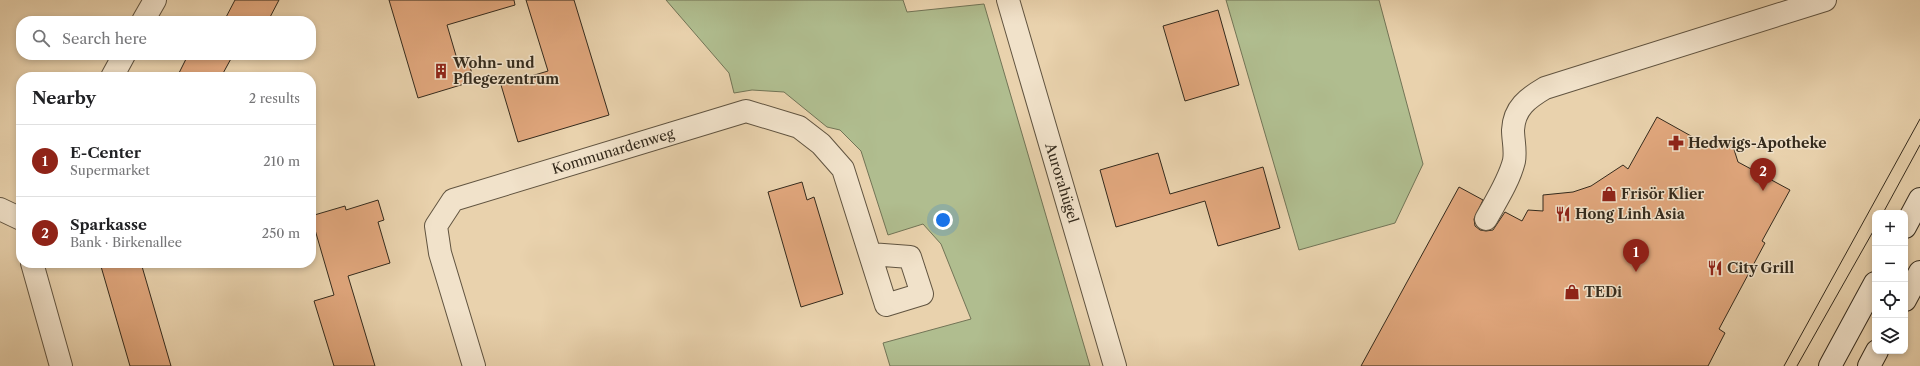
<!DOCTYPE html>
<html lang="en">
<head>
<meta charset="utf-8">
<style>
  :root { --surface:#fff; --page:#f6f6f6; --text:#202124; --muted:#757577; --line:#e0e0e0; --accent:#8f2418 }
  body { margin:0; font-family:"Libre Caslon Text",serif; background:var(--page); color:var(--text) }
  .controls { position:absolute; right:12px; bottom:12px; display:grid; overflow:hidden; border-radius:8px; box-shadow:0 2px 6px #0003 }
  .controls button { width:36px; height:36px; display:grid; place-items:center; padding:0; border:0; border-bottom:1px solid var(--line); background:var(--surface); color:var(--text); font:20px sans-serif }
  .you { position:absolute; left:943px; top:220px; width:14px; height:14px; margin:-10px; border:3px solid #fff; border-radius:50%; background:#1a73e8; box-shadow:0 0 0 6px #1a73e833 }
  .badge { display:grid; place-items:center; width:26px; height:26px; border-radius:50%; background:var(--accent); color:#fff; font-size:13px; font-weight:700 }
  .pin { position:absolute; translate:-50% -33px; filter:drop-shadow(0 1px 2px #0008) }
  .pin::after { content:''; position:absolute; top:21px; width:14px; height:12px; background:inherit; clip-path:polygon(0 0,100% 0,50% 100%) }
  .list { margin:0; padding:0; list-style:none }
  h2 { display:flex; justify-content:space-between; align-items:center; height:52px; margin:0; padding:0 16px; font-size:17px }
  h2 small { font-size:13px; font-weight:400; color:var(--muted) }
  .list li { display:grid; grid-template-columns:26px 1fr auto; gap:12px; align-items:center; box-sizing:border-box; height:72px; padding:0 16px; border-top:1px solid var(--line) }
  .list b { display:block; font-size:15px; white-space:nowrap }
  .list p { margin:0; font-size:13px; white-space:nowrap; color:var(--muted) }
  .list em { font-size:13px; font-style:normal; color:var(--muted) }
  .icon { flex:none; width:22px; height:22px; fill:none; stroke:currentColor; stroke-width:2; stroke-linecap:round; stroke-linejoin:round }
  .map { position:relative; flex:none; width:1920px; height:366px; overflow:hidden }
  .search { position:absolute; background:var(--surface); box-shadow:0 2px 6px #0003; left:16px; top:16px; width:300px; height:44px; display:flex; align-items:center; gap:10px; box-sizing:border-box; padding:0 14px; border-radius:16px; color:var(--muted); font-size:15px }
  .panel { position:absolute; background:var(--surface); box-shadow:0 2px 6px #0003; left:16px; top:72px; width:300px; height:196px; border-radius:16px }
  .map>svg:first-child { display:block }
  .green { fill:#b0bd8f; stroke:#727456 }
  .building { fill:#e1a77d; stroke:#342a1c }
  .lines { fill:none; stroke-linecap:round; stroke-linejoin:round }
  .street-casing { stroke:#615440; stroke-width:24 }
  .secondary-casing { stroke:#342a1c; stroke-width:24 }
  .street { stroke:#f1e2ca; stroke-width:22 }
  .secondary { stroke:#f1e2ca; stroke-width:22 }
  .tram { stroke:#342a1c; stroke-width:1 }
  .labels { text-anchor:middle; stroke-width:3; stroke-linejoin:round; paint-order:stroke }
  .poi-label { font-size:14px; font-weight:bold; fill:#342a1c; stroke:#f1e2ca; text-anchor:start }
  .street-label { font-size:14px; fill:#342a1c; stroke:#f1e2ca }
</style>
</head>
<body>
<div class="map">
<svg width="1920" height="366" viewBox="0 0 1920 366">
  <rect width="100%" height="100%" fill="#e9d2ad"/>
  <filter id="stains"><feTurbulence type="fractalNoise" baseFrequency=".005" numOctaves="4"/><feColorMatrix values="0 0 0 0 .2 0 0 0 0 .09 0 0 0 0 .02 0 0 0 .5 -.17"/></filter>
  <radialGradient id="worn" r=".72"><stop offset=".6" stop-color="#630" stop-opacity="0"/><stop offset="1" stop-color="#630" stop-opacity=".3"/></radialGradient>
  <path class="green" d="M 666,0 L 903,0 L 907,12 L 984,4 L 1090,366 L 890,366 L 883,343 L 971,319 L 941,244 L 923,224 L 888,235 L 861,151 L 840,130 L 827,127 L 784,92 L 752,90 L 734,93 L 729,73 Z
    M 1226,0 L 1379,0 L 1423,164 L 1395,223 L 1299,250 Z"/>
  <path class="building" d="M 235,0 L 279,0 L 268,21 L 224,21 Z
    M 389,0 L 514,0 L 515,5 L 447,25 L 457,59 L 467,56 L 474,81 L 418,98 Z
    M 526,0 L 574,0 L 609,115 L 518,142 L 501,85 L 548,71 Z
    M 1218,10 L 1239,85 L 1185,101 L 1163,26 Z
    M 188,55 L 233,55 L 221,77 L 177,77 Z
    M 1657,117 L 1709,146 L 1731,140 L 1738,162 L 1790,190 L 1762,241 L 1765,243 L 1719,329 L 1725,333 L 1708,366 L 1361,366 L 1459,187 L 1483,200 L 1474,219 L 1475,226 L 1480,230 L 1486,231 L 1493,230 L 1505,212 L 1522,221 L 1528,210 L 1543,211 L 1543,195 L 1573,192 L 1591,186 L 1623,165 L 1628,169 Z
    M 1158,153 L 1170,194 L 1263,167 L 1280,228 L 1218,246 L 1205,201 L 1116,227 L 1100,170 Z
    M 802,182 L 807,200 L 814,197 L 843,294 L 801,307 L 768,192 Z
    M 378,200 L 384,220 L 378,222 L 390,263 L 348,276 L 375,366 L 334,366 L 314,301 L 334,295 L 311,216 L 345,206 L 346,210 Z
    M 100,263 L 141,263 L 171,366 L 130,366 Z"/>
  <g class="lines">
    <defs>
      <path id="street" d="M 1008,0 L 1115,366
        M 143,21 L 155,0
        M 112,77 L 124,55
        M 0,209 L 21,219
        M 1486,219 C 1496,201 1509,181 1514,161 C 1516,150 1513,140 1513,130 C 1514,108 1528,98 1545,88 L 1825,0
        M 32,263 L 61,366
        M 474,366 L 440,253 L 436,226 L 453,200 L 746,111 L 799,127 L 821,144 L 843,169 L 886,305 L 922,294 L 910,257 L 870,254"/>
      <path id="secondary" d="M 1905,227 L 1920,199
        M 1905,300 L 1920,272
        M 1830,366 L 1875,283
        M 1869,366 L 1877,351"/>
    </defs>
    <use href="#street" class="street-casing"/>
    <use href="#secondary" class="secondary-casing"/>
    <use href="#street" class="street"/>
    <use href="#secondary" class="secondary"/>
    <path class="tram" d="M 1883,213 L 1920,145
      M 1784,366 L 1920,119
      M 1797,366 L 1875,228"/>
  </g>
  <defs>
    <symbol id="building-bare" viewBox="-9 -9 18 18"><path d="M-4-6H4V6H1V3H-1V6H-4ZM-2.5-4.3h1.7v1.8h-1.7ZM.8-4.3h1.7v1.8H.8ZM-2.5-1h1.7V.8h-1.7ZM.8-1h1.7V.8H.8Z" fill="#8f2418" stroke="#f1e2ca" stroke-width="2.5" paint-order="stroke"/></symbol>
    <symbol id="pharmacy-bare" viewBox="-9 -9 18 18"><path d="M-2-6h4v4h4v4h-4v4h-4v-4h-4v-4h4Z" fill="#8f2418" stroke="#f1e2ca" stroke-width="2.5" paint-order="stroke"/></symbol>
    <symbol id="shop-bare" viewBox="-9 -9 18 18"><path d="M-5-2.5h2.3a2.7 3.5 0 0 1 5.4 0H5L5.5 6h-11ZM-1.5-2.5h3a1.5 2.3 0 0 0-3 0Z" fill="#8f2418" stroke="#f1e2ca" stroke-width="2.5" paint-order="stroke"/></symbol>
    <symbol id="restaurant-bare" viewBox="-9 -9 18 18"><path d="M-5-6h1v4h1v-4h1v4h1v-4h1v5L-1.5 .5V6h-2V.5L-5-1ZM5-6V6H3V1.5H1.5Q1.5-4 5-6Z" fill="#8f2418" stroke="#f1e2ca" stroke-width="2.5" paint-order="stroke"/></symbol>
  </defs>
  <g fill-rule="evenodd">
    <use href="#building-bare" x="430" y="60" width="22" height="22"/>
    <use href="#pharmacy-bare" x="1665" y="132" width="22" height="22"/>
    <use href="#shop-bare" x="1598" y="183" width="22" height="22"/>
    <use href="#restaurant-bare" x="1552" y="203" width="22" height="22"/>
    <use href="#restaurant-bare" x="1704" y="257" width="22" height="22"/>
    <use href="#shop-bare" x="1561" y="281" width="22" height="22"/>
  </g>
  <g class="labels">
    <g class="poi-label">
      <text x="453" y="68">Wohn- und<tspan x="453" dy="16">Pflegezentrum</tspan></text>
      <text x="1688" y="148">Hedwigs-Apotheke</text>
      <text x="1621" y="199">Frisör Klier</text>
      <text x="1575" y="219">Hong Linh Asia</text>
      <text x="1727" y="273">City Grill</text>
      <text x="1584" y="297">TEDi</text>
    </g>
    <g class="street-label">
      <text transform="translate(613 151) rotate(-17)" y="5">Kommunardenweg</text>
      <text transform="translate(1062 183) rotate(73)" y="5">Aurorahügel</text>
    </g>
  </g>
  <rect width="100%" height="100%" filter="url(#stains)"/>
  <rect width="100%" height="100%" fill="url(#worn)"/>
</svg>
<div class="controls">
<button>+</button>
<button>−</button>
<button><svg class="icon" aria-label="locate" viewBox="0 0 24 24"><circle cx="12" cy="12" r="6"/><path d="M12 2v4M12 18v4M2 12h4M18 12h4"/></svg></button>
<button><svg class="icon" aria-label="layers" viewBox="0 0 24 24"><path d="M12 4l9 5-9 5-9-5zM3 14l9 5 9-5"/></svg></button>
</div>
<div class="you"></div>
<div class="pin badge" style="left:1636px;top:272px">1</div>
<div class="pin badge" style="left:1763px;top:191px">2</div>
<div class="search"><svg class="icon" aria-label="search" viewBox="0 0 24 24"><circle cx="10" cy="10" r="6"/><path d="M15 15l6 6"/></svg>Search here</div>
<section class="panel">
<h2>Nearby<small>2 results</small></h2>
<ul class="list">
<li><span class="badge">1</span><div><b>E-Center</b><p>Supermarket</p></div><em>210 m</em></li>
<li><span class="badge">2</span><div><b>Sparkasse</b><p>Bank · Birkenallee</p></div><em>250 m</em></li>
</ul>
</section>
</div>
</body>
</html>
